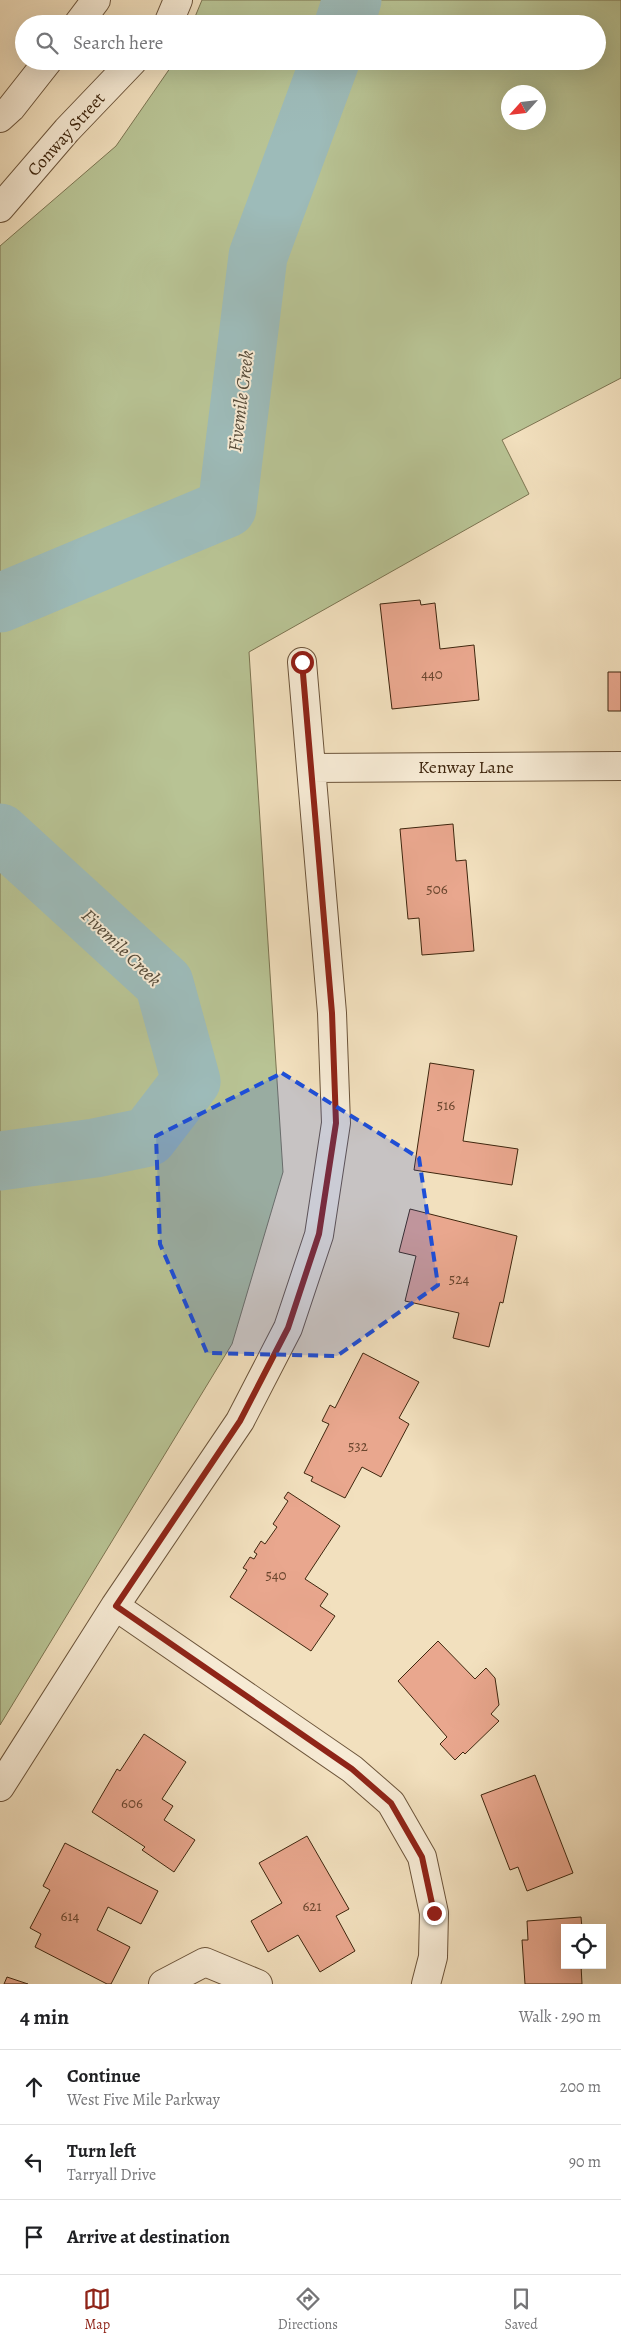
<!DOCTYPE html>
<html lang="en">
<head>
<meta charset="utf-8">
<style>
  :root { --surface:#fff; --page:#f2f2f2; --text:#202124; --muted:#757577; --line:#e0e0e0; --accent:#8f2418 }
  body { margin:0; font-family:Alegreya,serif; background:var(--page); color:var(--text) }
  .controls { position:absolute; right:15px; bottom:15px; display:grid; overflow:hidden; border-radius:0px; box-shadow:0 5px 20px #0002 }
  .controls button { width:45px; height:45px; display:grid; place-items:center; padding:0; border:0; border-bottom:1px solid var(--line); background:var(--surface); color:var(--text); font:25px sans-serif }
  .compass { position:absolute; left:501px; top:85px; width:45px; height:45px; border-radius:50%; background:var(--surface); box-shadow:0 5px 20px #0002; rotate:243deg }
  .stop { position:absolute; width:15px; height:15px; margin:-11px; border:4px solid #8f2418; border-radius:50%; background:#fff }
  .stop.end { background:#8f2418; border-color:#fff; box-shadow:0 1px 5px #0008 }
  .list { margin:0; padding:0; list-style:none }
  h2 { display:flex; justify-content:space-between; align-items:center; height:65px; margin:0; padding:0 20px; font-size:21px }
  h2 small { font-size:16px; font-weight:400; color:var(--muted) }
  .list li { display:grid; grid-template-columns:32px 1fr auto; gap:15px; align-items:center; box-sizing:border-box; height:75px; padding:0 20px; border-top:1px solid var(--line) }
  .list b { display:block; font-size:19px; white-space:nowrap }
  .list p { margin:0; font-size:16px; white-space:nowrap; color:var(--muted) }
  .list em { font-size:16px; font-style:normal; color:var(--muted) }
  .icon { flex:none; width:28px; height:28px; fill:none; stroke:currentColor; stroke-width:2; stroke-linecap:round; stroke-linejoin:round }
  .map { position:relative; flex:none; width:621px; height:1984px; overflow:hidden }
  .search { position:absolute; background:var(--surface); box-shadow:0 5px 20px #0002; left:15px; right:15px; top:15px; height:55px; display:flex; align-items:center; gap:12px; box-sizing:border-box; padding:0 18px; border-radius:28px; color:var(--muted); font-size:19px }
  .sheet { height:290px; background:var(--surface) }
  nav { display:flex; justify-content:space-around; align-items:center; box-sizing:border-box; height:70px; border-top:1px solid var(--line); background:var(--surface); font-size:14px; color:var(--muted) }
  nav a { display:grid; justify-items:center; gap:2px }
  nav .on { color:var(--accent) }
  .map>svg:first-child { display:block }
  .green { fill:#b8c394; stroke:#7c7451; fill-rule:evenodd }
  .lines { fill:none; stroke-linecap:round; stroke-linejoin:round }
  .river { stroke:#9dbbb9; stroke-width:59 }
  .building { fill:#e9a78e; stroke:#3f260e }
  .minor-casing { stroke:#6c543a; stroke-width:30 }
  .minor { stroke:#f7ebd5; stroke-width:28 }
  .route { stroke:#8f2418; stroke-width:6 }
  .marked { fill:#1d4ed8; fill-opacity:0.2; stroke:#1d4ed8; stroke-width:4; stroke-dasharray:10 6; stroke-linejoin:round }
  .labels { text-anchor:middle; stroke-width:4; stroke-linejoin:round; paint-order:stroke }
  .number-label { font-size:15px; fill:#6a462e }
  .street-label { font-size:18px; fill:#3f260e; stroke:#f7ebd5 }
  .water-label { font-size:19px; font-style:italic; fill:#564b39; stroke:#f7ebd5 }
</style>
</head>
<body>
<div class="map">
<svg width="621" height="1984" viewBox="0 0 621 1984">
  <rect width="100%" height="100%" fill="#f2e0be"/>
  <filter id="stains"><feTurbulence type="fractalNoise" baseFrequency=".004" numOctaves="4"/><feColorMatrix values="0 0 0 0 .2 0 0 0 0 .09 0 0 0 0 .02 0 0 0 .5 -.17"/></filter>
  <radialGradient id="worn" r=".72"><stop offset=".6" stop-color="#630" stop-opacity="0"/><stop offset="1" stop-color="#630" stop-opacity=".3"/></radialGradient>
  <path class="green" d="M 202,0 L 621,0 L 621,378 L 502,440 L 529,494 L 249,652 L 283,1172 L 232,1344 L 0,1725 L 0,246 L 116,146 L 175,61 L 597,61 L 597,24 L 192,24 ZM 508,92 L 538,92 L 538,122 L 508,122 Z"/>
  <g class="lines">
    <path class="river" d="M 344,24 L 352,0
      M 0,603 L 227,508 L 258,256 L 330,61
      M 0,833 L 164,983 L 191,1081 L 148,1137 L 95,1148 L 0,1161"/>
  </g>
  <path class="building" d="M 420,600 L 421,605 L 435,603 L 440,649 L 474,645 L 479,700 L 392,709 L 380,604 Z
    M 608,672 L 621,672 L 621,711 L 608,711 Z
    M 453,824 L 456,861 L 466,860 L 474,951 L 422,955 L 419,918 L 408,919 L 400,829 Z
    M 430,1063 L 474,1070 L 463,1141 L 518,1149 L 512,1185 L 414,1170 Z
    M 410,1209 L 517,1236 L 503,1303 L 500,1302 L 489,1347 L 453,1338 L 459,1313 L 405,1301 L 416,1256 L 399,1252 Z
    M 363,1353 L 419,1382 L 399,1418 L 409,1424 L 381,1477 L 362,1467 L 345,1498 L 311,1481 L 313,1477 L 304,1473 L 329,1424 L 322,1421 L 330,1405 L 335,1408 Z
    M 288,1492 L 340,1526 L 305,1579 L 328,1594 L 320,1606 L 335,1616 L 311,1651 L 230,1597 L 247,1570 L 243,1568 L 250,1557 L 254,1559 L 257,1554 L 254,1552 L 261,1541 L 265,1544 L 277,1527 L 273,1524 L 288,1501 L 284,1498 Z
    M 438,1641 L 475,1679 L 486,1668 L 495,1678 L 499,1705 L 491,1714 L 499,1721 L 465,1754 L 463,1752 L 455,1760 L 440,1744 L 447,1737 L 398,1681 Z
    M 144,1734 L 186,1762 L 162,1799 L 173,1806 L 164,1820 L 195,1840 L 174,1872 L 142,1850 L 145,1847 L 92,1812 L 117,1769 L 120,1771 Z
    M 535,1775 L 573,1873 L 527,1891 L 518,1867 L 510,1870 L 481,1795 Z
    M 307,1836 L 349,1909 L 336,1916 L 355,1951 L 320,1972 L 298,1935 L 268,1952 L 251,1921 L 282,1903 L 259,1863 Z
    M 65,1843 L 158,1891 L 141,1924 L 108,1907 L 97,1930 L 130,1947 L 111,1984 L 107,1984 L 35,1947 L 41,1934 L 30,1928 L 50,1890 L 43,1886 Z
    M 581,1917 L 582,1928 L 565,1928 L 565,1965 L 581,1965 L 582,1984 L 525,1984 L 522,1940 L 528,1940 L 527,1921 Z
    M 7,1977 L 28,1984 L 4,1984 Z"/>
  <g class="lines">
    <defs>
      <path id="minor" d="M 78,24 L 96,0
        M 168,24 L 178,0
        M 0,118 L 11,108 L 48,61
        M 0,208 L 67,130 L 133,61
        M 311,768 L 621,766
        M 115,1606 L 352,1769 L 391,1803 L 422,1857 L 434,1913 L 433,1957 L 426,1984
        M 0,1787 L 115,1606 L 240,1421 L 288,1328 L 319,1235 L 336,1123 L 332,1013 L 302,662
        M 163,1984 L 205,1962 L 258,1984"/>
    </defs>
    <use href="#minor" class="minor-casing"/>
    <use href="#minor" class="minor"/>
  </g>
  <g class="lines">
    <path class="route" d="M 302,662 L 332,1013 L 336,1123 L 319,1234 L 288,1328 L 240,1421 L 116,1606 L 352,1769 L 391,1803 L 422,1857 L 434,1913"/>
  </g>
  <path class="marked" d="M 282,1073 L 419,1158 L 438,1285 L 337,1356 L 207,1353 L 160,1244 L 156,1136 Z"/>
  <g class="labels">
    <g class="number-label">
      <text x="432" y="679">440</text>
      <text x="437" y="894">506</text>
      <text x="446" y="1110">516</text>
      <text x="459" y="1284">524</text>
      <text x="358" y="1451">532</text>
      <text x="276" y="1580">540</text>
      <text x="132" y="1808">606</text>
      <text x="312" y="1911">621</text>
      <text x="70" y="1921">614</text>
    </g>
    <g class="street-label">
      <text transform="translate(66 134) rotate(-48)" y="6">Conway Street</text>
      <text x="466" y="773">Kenway Lane</text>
    </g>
    <g class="water-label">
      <text transform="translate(240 401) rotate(-83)" y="7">Fivemile Creek</text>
      <text transform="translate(122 947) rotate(44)" y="7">Fivemile Creek</text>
    </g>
  </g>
  <rect width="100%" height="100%" filter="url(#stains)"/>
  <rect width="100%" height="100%" fill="url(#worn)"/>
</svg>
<div class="controls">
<button><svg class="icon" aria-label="locate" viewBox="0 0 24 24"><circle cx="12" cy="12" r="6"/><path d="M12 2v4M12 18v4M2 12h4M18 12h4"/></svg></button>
</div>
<svg class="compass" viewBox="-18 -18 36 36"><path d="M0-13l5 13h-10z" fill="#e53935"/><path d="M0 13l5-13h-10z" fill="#757577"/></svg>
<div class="stop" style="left:302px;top:662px"></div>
<div class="stop end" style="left:434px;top:1913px"></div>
<div class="search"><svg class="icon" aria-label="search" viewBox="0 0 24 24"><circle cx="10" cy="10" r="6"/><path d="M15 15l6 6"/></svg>Search here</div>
</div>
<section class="sheet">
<h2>4 min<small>Walk · 290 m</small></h2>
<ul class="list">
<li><svg class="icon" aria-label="ahead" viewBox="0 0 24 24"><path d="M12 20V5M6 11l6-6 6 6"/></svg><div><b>Continue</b><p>West Five Mile Parkway</p></div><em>200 m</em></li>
<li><svg class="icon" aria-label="left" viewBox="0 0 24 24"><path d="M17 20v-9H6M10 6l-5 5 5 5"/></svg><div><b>Turn left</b><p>Tarryall Drive</p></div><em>90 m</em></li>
<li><svg class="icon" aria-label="arrive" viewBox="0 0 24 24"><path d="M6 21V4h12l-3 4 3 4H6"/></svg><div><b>Arrive at destination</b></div></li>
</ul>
</section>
<nav>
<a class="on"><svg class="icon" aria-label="map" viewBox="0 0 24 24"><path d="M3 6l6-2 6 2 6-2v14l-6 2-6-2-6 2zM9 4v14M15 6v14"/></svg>Map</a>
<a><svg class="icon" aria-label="directions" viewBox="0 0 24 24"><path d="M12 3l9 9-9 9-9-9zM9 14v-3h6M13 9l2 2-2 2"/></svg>Directions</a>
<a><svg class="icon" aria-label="saved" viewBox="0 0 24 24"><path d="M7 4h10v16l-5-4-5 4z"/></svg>Saved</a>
</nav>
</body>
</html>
